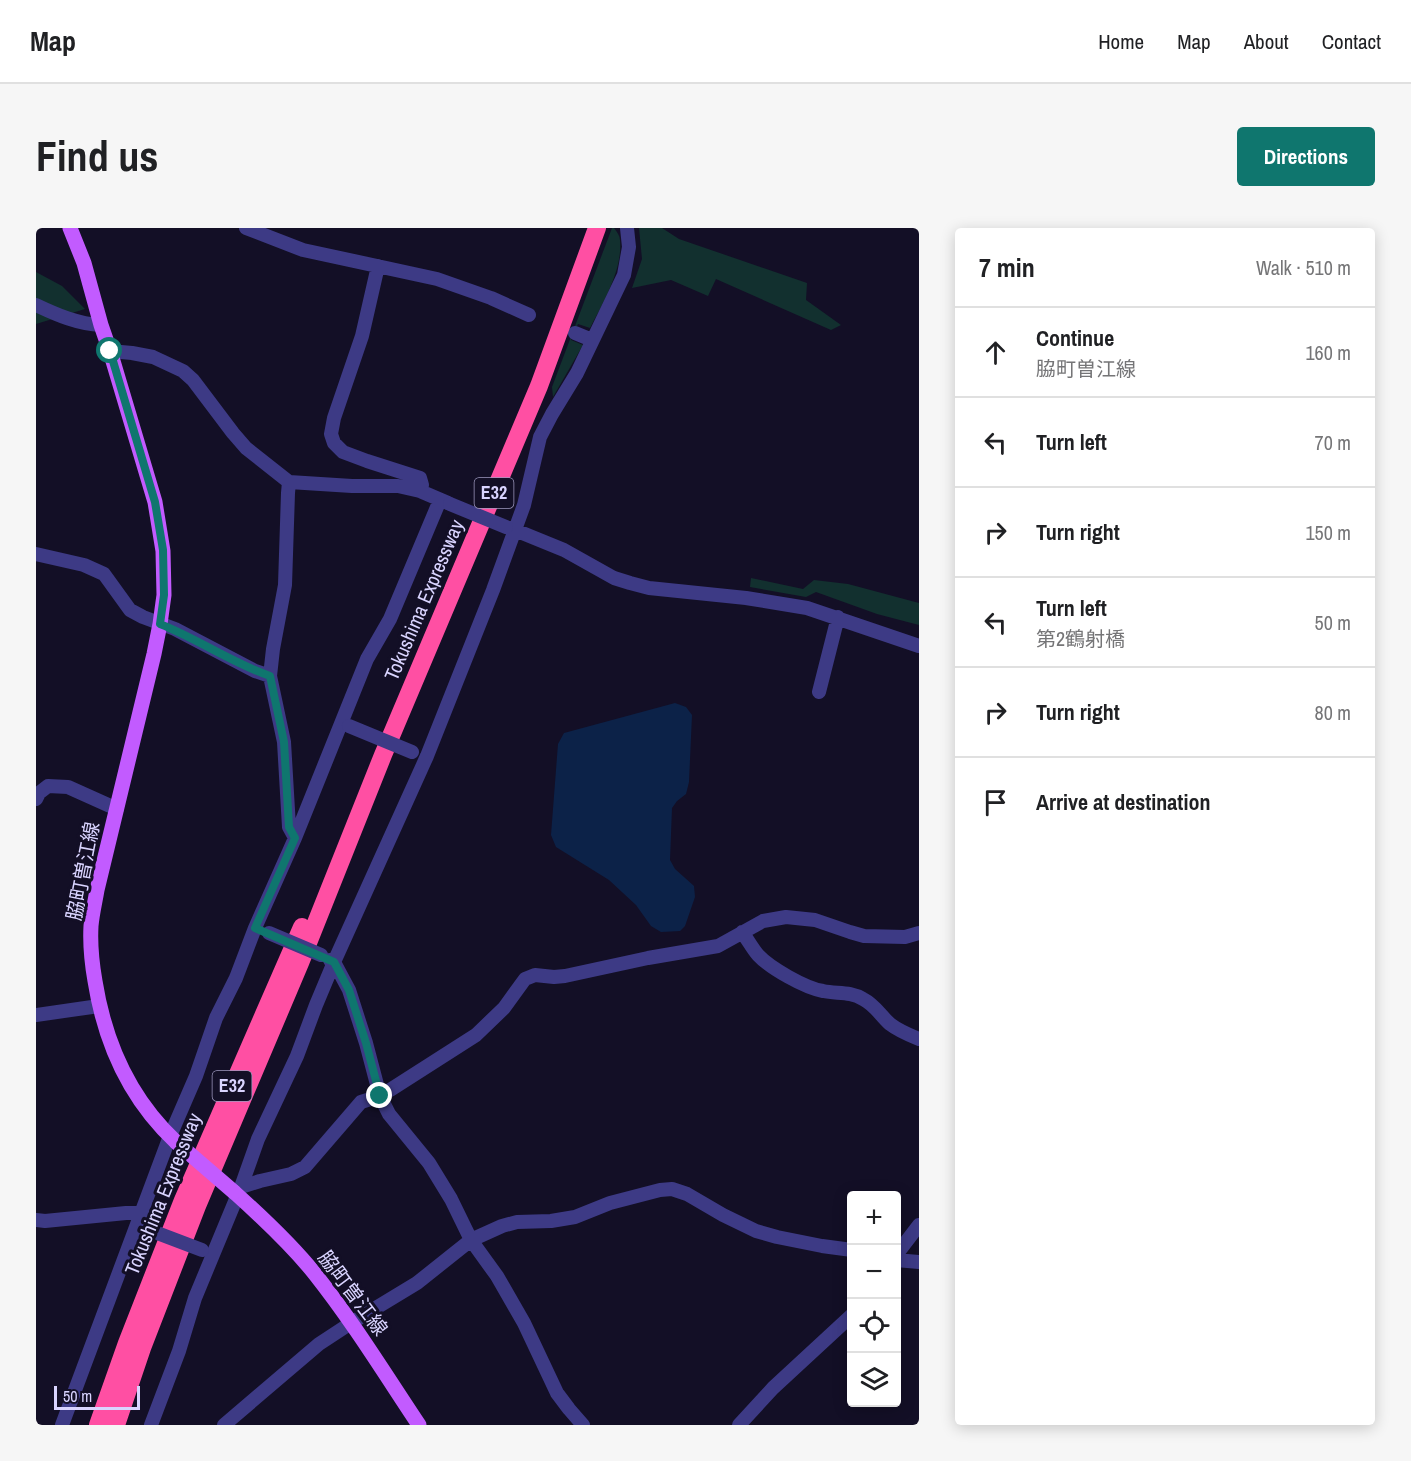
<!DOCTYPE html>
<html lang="en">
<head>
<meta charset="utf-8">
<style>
  :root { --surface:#fff; --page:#f6f6f6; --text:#202124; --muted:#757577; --line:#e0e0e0; --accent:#0f766e }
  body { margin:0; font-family:"Archivo Narrow","Noto Sans JP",sans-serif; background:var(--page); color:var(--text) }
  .controls { position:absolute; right:18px; bottom:18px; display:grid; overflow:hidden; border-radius:6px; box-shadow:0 3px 15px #0003 }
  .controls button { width:54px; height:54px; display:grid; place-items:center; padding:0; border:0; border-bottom:2px solid var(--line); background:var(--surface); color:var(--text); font:30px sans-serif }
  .scale { position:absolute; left:18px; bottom:15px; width:86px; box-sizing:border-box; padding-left:6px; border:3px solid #d9d4ff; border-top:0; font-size:16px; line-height:21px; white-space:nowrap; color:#d9d4ff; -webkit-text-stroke:4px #130f26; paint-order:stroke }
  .stop { position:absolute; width:18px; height:18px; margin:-14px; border:4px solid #0f766e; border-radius:50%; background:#fff }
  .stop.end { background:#0f766e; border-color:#fff; box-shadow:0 2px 6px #0008 }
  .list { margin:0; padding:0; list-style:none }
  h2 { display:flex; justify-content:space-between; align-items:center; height:78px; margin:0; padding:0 24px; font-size:26px }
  h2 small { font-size:20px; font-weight:400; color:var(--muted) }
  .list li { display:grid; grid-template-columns:39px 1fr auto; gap:18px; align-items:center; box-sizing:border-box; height:90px; padding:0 24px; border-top:2px solid var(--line) }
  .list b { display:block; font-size:22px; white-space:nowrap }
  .list p { margin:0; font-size:20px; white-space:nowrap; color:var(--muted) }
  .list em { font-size:20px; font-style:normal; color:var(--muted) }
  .icon { flex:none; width:33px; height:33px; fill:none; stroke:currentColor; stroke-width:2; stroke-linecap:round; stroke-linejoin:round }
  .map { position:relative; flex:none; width:883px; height:1197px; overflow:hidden; border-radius:6px }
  header { display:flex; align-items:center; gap:36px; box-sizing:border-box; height:84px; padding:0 30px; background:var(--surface); border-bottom:2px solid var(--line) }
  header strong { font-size:28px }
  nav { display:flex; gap:33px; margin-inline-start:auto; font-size:21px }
  .intro { display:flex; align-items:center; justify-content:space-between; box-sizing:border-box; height:144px; padding:0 36px }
  h1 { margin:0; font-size:42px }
  .button { padding:15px 27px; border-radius:6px; background:var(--accent); color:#fff; font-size:21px; font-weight:700 }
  main { display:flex; gap:36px; padding:0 36px }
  aside { flex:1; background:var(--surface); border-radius:6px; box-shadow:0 3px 15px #0003 }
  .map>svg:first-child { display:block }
  .green { fill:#12302f }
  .water { fill:#0c2248 }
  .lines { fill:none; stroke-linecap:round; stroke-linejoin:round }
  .minor { stroke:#3d3a85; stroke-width:14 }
  .major { stroke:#c25bff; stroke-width:15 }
  .highway { stroke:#ff4fa3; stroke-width:18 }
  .minor-bridge { stroke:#3d3a85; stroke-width:14 }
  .major-bridge { stroke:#c25bff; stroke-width:15 }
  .route { stroke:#0f766e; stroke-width:8 }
  .labels { text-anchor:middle; stroke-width:6; stroke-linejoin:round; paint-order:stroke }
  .shield { fill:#130f26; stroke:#9e99be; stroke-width:1.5 }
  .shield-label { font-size:18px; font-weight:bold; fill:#d9d4ff }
  .street-label { font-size:20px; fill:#d9d4ff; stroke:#130f26 }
</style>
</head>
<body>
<header>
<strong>Map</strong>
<nav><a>Home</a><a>Map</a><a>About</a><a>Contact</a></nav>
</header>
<div class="intro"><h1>Find us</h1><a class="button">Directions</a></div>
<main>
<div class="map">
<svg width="883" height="1197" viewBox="0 0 883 1197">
  <rect width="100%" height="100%" fill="#130f26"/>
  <path class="green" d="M 576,0 L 578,0 C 581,4 584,8 584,12 C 587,41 567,75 554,100 L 542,96 L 535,112 L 547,117 L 517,169 L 516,159 Z
    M 603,0 L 626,0 L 643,11 L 771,55 L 770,72 L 805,97 L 795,102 L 680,51 L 672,68 L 635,52 L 596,60 L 606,31 Z
    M 0,44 L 26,58 L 49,81 L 0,96 Z
    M 715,350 L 767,361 L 778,352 L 812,356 L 883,375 L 883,397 L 841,386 L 780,364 L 770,369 L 714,359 Z"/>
  <path class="water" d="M 639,475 L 650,479 L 656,487 L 653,554 L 650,566 L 641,573 L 636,580 L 634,632 L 639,641 L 658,658 L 659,669 L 649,698 L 644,703 L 625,704 L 615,698 L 600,677 L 573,652 L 520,619 L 515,607 L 522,516 L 528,505 Z"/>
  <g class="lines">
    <path class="minor" d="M 210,0 L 267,22 L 401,51 L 455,70 L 493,87
      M 342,38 L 326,108 L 298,190 L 295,206 L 298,215 L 307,224 L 331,233 L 384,250 L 386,257 L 384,263
      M 0,77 C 21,87 42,96 65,97
      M 539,105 L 556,112
      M 74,123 L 96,125 L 117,129 L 147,143 L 157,152 L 197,205 L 210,220 L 253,254 L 316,258 L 362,258 L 384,263 L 412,275
      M 253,254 L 252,265 L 249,357 L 237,421 L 234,448 L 248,514 L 253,599 L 259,610
      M 474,300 L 528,322 L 578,350 L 594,355 L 613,360 L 710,370 L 771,380 L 883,418
      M 0,326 L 48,337 L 68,346 L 94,382 L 107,389 L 139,401 L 219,443 L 234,448
      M 783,464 L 802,389
      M 0,571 L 3,565 L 12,558 L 32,559 L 81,581
      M 706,704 C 712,712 716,720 722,727 C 734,740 769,760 787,763 C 801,766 814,763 827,771 C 839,777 845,788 854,796 C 863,803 873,807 883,811
      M 294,732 L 298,734 L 313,762 L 330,815 L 344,868 L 353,886 L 393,935 L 415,971 L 435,1012 L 461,1048 L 488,1095 L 521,1165 L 533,1181 L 547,1197
      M 0,787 L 63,778
      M 205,959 L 224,953 L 255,946 L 269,939 L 325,874 L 344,868 L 354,862 L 440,807 L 468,780 L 489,751 L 499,747 L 518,749 L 529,748 L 612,730 L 682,718 L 727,693 L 750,689 L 779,692 L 814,704 L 828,708 L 869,709 L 883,705
      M 0,992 L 9,993 L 90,985 L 105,985
      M 860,1027 L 883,997
      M 860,1032 L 883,1034
      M 26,1197 L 134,908 L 160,848 L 180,790 L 200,750 L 219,700 L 259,610 L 331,431 L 354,391 L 404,272
      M 115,1197 L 143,1123 L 159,1070 L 205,959 L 222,911 L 261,828 L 280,777 L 298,734 L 391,528 L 457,362 L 488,277 L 504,209 L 516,186 L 541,145 L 588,47 L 593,19 L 591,0
      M 188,1197 L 283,1116 L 315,1095 L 381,1055 L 435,1012 L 466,998 L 481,994 L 515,993 L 539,989 L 574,975 L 624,962 L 636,961 L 651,966 L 687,987 L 720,1003 L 741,1009 L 786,1018 L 816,1022
      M 703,1197 L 737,1160 L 816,1087"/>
    <path class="major" d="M 34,0 L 48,35 L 65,97 L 74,123 L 119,274 L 127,323 L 128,367 L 124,396 L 118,426 L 61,662 C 59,674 56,686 55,698 C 54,716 56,736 59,753 C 69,816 93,870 140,914
      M 198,964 C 227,990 255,1016 279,1046 C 317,1094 349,1146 383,1197"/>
    <path class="highway" d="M 62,1197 L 91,1115 L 147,972 L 266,699
      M 80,1197 L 106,1120 L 161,978 L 264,735 L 347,527 L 503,158 L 561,0"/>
    <path class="minor-bridge" d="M 414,276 L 470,299
      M 313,498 L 376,524
      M 233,705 L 285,727
      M 108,1000 L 166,1022"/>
    <path class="major-bridge" d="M 140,914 L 198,964"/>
  </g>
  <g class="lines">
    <path class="route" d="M 74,123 L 119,274 L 127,322 L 128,367 L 124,396 C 162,411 196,435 234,448 L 248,514 L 253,599 L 259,610 L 219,700 L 298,734 L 313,762 L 330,815 L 344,868"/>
  </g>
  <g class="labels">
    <g class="shield">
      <rect x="438.5" y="250" width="39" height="30" rx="4.5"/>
      <rect x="176.5" y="843" width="39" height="30" rx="4.5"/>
    </g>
    <g class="shield-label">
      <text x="458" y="271">E32</text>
      <text x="196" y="864">E32</text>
    </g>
    <g class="street-label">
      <text transform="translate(388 372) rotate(-67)" y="7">Tokushima Expressway</text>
      <text transform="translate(47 643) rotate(-79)" y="7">脇町曽江線</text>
      <text transform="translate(127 966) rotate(-68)" y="7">Tokushima Expressway</text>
      <text transform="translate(317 1065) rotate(53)" y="7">脇町曽江線</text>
    </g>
  </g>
</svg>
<div class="controls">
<button>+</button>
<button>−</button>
<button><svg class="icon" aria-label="locate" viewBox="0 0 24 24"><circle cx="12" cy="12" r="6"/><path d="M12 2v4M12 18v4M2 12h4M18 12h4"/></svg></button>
<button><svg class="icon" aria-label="layers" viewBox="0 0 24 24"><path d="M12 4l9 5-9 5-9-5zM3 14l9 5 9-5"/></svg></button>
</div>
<div class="scale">50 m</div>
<div class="stop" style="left:74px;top:123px"></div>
<div class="stop end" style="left:344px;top:868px"></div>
</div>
<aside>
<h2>7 min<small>Walk · 510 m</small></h2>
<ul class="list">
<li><svg class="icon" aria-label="ahead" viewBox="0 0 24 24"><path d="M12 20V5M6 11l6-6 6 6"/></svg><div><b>Continue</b><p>脇町曽江線</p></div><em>160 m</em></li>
<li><svg class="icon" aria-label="left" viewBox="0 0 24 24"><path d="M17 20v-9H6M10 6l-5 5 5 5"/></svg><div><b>Turn left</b></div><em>70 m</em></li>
<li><svg class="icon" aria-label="right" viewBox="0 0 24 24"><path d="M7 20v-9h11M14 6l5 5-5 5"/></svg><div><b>Turn right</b></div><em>150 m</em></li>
<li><svg class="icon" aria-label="left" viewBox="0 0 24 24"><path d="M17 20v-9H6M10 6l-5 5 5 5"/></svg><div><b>Turn left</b><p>第2鶴射橋</p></div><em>50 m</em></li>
<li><svg class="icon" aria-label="right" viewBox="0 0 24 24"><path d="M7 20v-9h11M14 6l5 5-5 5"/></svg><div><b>Turn right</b></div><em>80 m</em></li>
<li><svg class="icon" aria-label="arrive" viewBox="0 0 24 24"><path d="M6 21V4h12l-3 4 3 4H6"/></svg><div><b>Arrive at destination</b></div></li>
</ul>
</aside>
</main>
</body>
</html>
